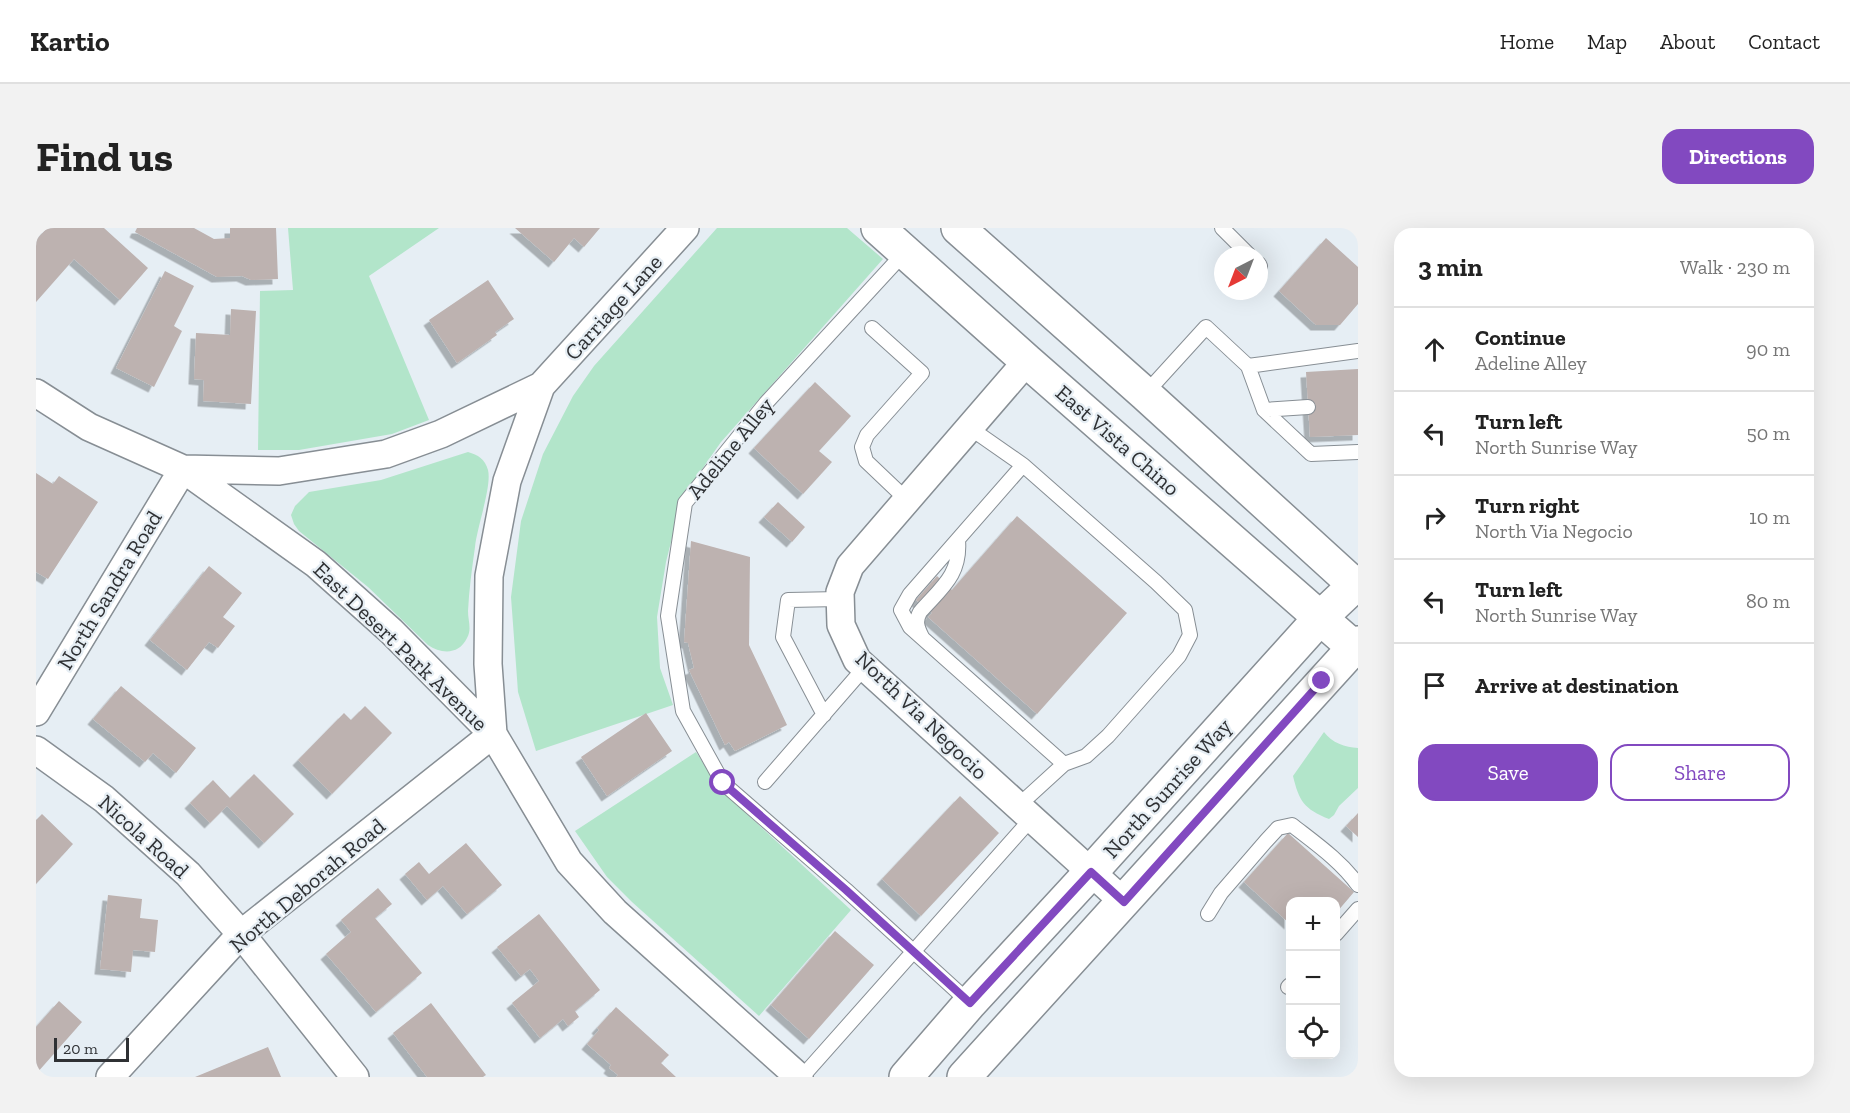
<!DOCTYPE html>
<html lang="en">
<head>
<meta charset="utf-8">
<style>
  :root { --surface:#fff; --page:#f2f2f2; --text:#222; --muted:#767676; --line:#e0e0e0; --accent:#8249c0 }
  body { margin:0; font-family:"Zilla Slab",serif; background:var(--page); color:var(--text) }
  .controls { position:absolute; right:18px; bottom:18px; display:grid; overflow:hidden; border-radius:12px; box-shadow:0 6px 24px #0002 }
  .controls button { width:54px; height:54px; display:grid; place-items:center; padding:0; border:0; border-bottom:2px solid var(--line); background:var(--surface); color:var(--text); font:30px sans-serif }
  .compass { position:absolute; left:1178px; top:18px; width:54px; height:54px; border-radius:50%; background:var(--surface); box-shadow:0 6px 24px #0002; rotate:222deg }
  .scale { position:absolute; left:18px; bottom:15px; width:75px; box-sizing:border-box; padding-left:6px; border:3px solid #2f3134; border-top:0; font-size:16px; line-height:21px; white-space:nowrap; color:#2f3134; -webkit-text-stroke:4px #e6eef4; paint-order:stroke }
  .stop { position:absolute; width:18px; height:18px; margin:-14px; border:4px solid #8249c0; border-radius:50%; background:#fff }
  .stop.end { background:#8249c0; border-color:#fff; box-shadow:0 2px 6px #0008 }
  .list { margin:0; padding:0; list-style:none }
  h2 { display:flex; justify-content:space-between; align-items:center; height:78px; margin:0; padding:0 24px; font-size:26px }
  h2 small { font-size:20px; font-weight:400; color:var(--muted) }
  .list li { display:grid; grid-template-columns:39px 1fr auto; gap:18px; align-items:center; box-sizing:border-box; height:84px; padding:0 24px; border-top:2px solid var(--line) }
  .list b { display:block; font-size:22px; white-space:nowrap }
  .list p { margin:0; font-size:20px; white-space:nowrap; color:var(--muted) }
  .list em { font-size:20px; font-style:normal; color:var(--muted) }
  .actions { display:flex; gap:12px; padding:18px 24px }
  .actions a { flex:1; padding:14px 0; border:2px solid var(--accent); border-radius:18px; text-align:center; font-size:21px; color:var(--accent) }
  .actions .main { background:var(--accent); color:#fff }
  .icon { flex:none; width:33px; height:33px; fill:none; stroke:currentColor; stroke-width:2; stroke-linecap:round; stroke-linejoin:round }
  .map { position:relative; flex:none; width:1322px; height:849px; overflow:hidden; border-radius:18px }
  header { display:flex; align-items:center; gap:36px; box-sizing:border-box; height:84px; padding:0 30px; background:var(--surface); border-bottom:2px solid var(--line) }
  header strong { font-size:28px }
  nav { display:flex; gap:33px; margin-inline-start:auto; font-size:21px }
  .intro { display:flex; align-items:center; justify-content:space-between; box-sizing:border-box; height:144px; padding:0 36px }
  h1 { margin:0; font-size:42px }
  .button { padding:15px 27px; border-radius:18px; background:var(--accent); color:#fff; font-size:21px; font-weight:700 }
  main { display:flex; gap:36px; padding:0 36px }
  aside { flex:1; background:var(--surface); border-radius:18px; box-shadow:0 6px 24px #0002 }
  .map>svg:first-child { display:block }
  .green { fill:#b2e5ca }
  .building { fill:#bdb2b0; filter:url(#shadow) }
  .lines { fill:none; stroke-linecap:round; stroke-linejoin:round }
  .lane-casing { stroke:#878e94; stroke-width:16 }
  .street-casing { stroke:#878e94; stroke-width:30 }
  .secondary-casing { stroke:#878e94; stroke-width:36 }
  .primary-casing { stroke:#878e94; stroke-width:36 }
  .lane { stroke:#fff; stroke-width:14 }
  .street { stroke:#fff; stroke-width:27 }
  .secondary { stroke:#fff; stroke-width:33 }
  .primary { stroke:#fff; stroke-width:33 }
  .route { stroke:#8249c0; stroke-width:8 }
  .labels { text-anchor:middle; stroke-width:4.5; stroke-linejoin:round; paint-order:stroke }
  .street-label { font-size:22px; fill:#2f3134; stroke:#e6eef4 }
</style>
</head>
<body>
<header>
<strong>Kartio</strong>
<nav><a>Home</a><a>Map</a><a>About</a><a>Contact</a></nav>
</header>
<div class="intro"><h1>Find us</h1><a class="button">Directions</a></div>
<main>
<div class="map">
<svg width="1322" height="849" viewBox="0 0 1322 849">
  <defs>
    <filter id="shadow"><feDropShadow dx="-5.5" dy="5.5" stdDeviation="0" flood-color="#0004"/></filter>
  </defs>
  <rect width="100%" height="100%" fill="#e6eef4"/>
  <path class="green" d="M 252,0 L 403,0 L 333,48 L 393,192 L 356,206 L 263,222 L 222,222 L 224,63 L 257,62 Z
    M 681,0 L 811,0 L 847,31 L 685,214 L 646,270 L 630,334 L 621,389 L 624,440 L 637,477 L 500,523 L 482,464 L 475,369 L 485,293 L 507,226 L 537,168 L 558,138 Z
    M 432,224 C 442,227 449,231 452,242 C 456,258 441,299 439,319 C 436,340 433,362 432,383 C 432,393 436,401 431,410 C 423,427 405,426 392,417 L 332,359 L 263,303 L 258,296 L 255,287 L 259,278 L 273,264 L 345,252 Z
    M 1288,504 C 1296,515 1309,519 1322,520 L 1322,560 L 1303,578 L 1298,587 L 1293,591 C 1268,581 1263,573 1257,548 Z
    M 660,524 L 675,547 L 713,588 L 815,682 L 723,788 L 596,674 L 571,649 L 539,603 Z"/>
  <path class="building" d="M 11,0 L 68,0 L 112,40 L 84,72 L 38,31 L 0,74 L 0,12 Z
    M 101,0 L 158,0 L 178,11 L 194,10 L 194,0 L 240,0 L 242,51 L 215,52 L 206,48 L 181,49 L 99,4 Z
    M 479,0 L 564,0 L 548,19 L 538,10 L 518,34 Z
    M 1290,10 L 1322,39 L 1322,76 L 1304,97 L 1280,97 L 1243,63 Z
    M 129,43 L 158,58 L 138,98 L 146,103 L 118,159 L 80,140 Z
    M 452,52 L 478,91 L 459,104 L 461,107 L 421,135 L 393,92 Z
    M 195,81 L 220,83 L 215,176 L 167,173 L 168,152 L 158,151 L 160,105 L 194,107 Z
    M 1322,141 L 1322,207 L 1274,209 L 1270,144 Z
    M 779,154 L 815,188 L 783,223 L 796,234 L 767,266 L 718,220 Z
    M 0,245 L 17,256 L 23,248 L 62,274 L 12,351 L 0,344 Z
    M 742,274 L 769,299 L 756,314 L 728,289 Z
    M 981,288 L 1091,385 L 1001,486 L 892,389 L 896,385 L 880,372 L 901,348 L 916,362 Z
    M 655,313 L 714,329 L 713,417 L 751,497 L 699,523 L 693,514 L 689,517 L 653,442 L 658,440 L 652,415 L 648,414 Z
    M 173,338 L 206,365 L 187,389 L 199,398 L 182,420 L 173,414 L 151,442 L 114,412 Z
    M 85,458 L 160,520 L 140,545 L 117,525 L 109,534 L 57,491 Z
    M 329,478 L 356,505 L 296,566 L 262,532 L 308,485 L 315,492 Z
    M 610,485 L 636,523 L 571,568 L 545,529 Z
    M 218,546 L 258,586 L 228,615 L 191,578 L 174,595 L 154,575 L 177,552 L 194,570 Z
    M 924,568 L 963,605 L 885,688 L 846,651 Z
    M 1322,585 L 1322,609 L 1310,598 Z
    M 6,586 L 37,616 L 0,656 L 0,592 Z
    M 1252,605 L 1318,664 L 1300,685 L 1300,674 L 1254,674 L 1254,696 L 1208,654 Z
    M 430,615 L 466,657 L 431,686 L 407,658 L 391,672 L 369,646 L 383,634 L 393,646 Z
    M 342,660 L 356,676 L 339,690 L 386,745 L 340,784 L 290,726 L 315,704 L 305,692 Z
    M 72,667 L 106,671 L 104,690 L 122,692 L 119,724 L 97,722 L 95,744 L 64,741 Z
    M 503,686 L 564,762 L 539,783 L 543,789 L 532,798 L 527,791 L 504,810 L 476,775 L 503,753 L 494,741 L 485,748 L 461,719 Z
    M 799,703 L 838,737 L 773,811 L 735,777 Z
    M 23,773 L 46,794 L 0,846 L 0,799 Z
    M 395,775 L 450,847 L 447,849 L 391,849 L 357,805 Z
    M 580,779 L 633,827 L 625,835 L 640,849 L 580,849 L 582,847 L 573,840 L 575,837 L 551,816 L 563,802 L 561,800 Z
    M 232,819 L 245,849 L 159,849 Z"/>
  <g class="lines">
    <defs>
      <path id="lane" d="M 1186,0 L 1213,27
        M 869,24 L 730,175 L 649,275 L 632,388 L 647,483 L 687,555 L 810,662 L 934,775
        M 1223,36 L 1224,38
        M 836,100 L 886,145 L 831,207 L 826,219 L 830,233 L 871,272
        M 1212,138 L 1228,182 L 1275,226 L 1322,224
        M 1109,166 L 1170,99 L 1212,138 L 1322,123
        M 1228,182 L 1272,179
        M 934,200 L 987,237 L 1120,354 L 1149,382 L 1154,407 L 1143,428 L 1072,508 L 1050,528 L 1028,536 L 982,578
        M 987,237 L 874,366 L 865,382 L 874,399 L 1028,536
        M 886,409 C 881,399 879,393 884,384 C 905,360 925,347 922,312
        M 788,487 L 747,409 L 752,372 L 804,371
        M 729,554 L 829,439
        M 1172,686 L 1185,665 L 1230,613 L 1242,600 L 1256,597 C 1279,615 1305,633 1322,657
        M 1300,706 L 1322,681
        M 1252,759 L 1254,757
        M 766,849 L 996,590"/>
      <path id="street" d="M 991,133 L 814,338 L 804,364 L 805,397 L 821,432 L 1088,674
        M 0,165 L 53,199 L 147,241 L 280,336 L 355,403 L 457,506 L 533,634 L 579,684 L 763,849
        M 0,484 L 147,241 L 243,243 L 350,226 L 405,206 L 505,158 L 649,0
        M 457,506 L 452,436 L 453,348 L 471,253 L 505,158
        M 0,522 L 68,571 L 152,646 L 205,706 L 319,849
        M 74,849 L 205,706 L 457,506"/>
      <path id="secondary" d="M 870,849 L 934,775 L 1055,644 L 1285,389 L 1322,354
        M 928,849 L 1322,415"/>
      <path id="primary" d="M 842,0 L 991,133 L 1322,423
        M 922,0 L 1109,166 L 1322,360"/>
    </defs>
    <use href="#lane" class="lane-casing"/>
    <use href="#street" class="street-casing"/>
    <use href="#secondary" class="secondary-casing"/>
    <use href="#primary" class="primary-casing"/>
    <use href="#lane" class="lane"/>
    <use href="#street" class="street"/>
    <use href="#secondary" class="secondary"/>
    <use href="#primary" class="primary"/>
  </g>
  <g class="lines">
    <path class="route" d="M 687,555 L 810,662 L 934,775 L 1055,644 L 1088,674 L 1286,453"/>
  </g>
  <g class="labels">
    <g class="street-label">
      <text transform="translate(577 79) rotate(-48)" y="8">Carriage Lane</text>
      <text transform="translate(1082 212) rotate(41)" y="8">East Vista Chino</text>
      <text transform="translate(694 220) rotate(-51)" y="8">Adeline Alley</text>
      <text transform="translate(73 362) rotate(-59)" y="8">North Sandra Road</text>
      <text transform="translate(365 418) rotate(44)" y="8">East Desert Park Avenue</text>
      <text transform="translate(886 487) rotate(44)" y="8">North Via Negocio</text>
      <text transform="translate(1131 560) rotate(-48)" y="8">North Sunrise Way</text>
      <text transform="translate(108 608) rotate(42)" y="8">Nicola Road</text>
      <text transform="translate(271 657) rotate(-40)" y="8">North Deborah Road</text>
    </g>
  </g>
</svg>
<div class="controls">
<button>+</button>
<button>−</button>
<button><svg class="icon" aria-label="locate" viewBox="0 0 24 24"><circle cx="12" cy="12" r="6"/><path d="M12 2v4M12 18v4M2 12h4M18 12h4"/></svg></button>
</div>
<svg class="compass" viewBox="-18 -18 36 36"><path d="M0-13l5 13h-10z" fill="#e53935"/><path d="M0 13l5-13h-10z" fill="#767676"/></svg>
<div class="scale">20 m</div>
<div class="stop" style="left:687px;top:555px"></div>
<div class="stop end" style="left:1286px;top:453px"></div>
</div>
<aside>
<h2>3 min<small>Walk · 230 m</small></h2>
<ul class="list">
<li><svg class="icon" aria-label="ahead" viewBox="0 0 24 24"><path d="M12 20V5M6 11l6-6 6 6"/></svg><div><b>Continue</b><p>Adeline Alley</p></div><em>90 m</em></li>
<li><svg class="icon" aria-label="left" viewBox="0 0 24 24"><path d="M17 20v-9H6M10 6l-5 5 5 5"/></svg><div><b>Turn left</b><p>North Sunrise Way</p></div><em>50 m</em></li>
<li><svg class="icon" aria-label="right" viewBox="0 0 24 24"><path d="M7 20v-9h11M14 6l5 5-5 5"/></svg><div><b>Turn right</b><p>North Via Negocio</p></div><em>10 m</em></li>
<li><svg class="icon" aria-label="left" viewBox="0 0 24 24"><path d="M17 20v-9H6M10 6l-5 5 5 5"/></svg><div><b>Turn left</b><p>North Sunrise Way</p></div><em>80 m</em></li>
<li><svg class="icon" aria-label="arrive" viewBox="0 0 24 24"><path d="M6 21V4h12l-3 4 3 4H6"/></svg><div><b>Arrive at destination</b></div></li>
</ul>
<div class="actions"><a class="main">Save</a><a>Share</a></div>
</aside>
</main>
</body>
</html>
